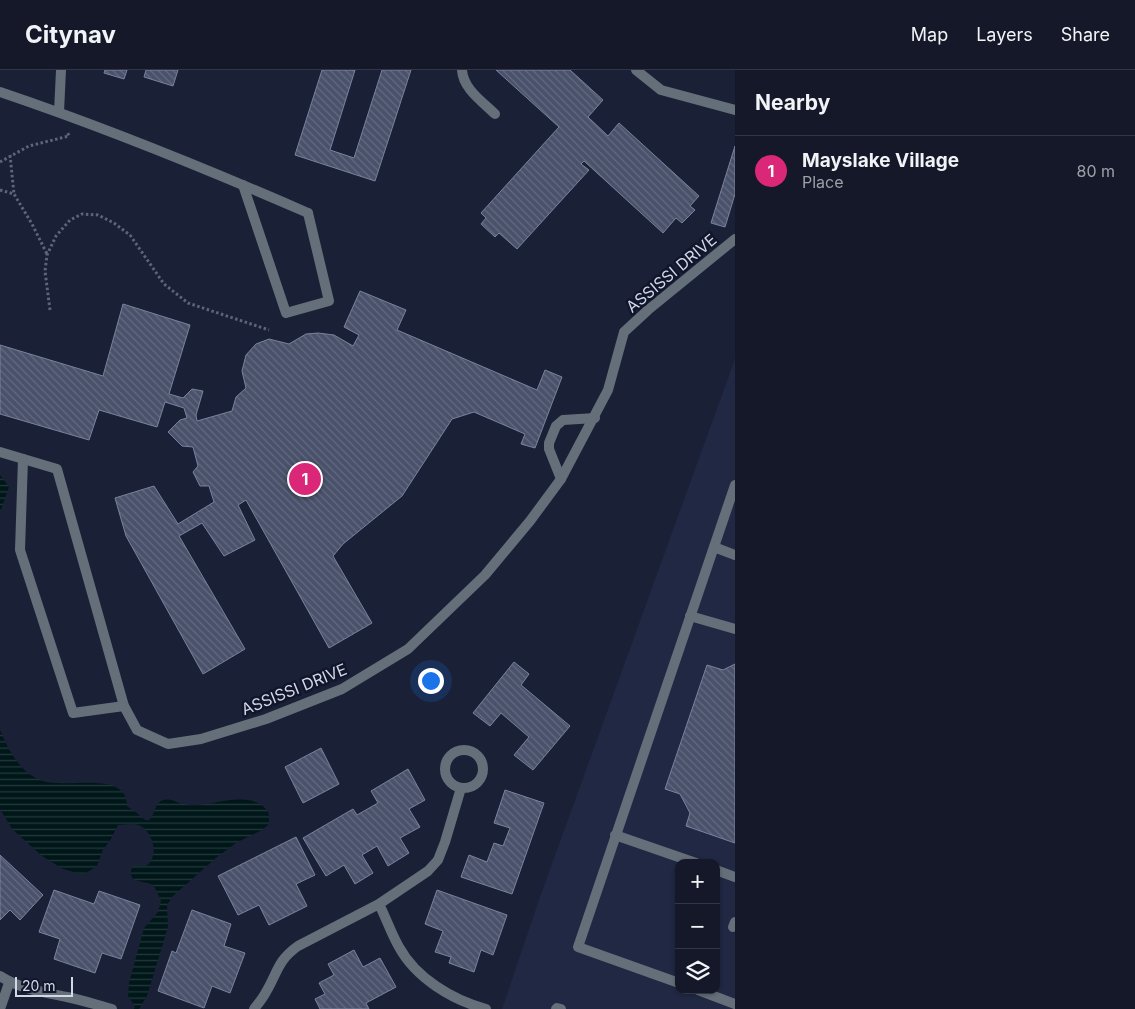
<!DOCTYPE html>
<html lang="en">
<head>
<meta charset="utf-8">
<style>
  :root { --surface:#141828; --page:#212534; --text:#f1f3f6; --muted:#9da0a8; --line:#333745; --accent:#db2777 }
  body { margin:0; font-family:Inter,sans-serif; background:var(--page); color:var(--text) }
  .controls { position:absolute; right:15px; bottom:15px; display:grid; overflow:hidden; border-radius:10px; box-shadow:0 1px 4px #0004 }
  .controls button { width:45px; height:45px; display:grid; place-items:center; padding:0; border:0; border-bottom:1px solid var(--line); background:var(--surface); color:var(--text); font:25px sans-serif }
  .scale { position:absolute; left:15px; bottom:12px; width:58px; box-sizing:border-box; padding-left:5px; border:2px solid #d3d8e7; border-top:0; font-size:14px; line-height:18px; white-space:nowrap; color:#d3d8e7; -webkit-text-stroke:4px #11162c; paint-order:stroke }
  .you { position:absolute; left:430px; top:610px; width:18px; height:18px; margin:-12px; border:4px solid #fff; border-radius:50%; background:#1a73e8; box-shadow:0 0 0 8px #1a73e833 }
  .badge { display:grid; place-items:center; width:32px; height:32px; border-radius:50%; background:var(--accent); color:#fff; font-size:16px; font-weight:700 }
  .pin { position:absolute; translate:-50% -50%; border:2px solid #fff; box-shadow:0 1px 5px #0006 }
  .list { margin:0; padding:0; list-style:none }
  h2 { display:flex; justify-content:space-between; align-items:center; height:65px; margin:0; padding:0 20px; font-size:21px }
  h2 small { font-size:16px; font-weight:400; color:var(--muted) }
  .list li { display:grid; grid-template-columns:32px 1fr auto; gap:15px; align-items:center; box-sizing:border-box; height:70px; padding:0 20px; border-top:1px solid var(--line) }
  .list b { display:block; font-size:19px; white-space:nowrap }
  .list p { margin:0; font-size:16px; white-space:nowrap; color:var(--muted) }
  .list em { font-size:16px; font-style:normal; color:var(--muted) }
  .icon { flex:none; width:28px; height:28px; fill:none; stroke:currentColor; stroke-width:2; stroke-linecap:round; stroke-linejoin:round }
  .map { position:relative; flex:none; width:735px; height:939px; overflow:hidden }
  header { display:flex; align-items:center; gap:30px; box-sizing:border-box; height:70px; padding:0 25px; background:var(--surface); border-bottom:1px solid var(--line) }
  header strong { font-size:24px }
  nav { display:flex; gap:28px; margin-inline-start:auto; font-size:18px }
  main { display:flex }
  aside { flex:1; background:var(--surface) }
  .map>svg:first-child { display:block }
  .built { fill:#212844; fill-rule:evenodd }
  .water { fill:url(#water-rules) }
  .building { fill:url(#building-back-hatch); stroke:#7a829e }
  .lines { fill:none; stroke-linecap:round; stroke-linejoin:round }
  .path { stroke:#5f6478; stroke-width:3; stroke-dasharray:2.5 2.5; stroke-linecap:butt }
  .lane { stroke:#656f79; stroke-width:10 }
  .street { stroke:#656f79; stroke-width:10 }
  .labels { text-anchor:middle; stroke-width:5; stroke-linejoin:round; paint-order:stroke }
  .street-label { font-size:16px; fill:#d3d8e7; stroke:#11162c }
</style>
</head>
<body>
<header>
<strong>Citynav</strong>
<nav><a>Map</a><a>Layers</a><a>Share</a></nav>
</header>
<main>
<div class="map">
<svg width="735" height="939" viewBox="0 0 735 939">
  <defs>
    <pattern id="water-rules" width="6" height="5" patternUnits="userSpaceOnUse" patternTransform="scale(1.25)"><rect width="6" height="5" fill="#001719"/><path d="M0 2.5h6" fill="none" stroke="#24383a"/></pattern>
    <pattern id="building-back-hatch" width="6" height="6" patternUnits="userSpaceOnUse" patternTransform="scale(1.25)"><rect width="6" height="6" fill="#4a526b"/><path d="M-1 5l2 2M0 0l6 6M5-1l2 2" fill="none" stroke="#636a80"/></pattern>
  </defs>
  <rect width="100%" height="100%" fill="#1a2036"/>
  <path class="built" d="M 735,289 L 735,939 L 502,939 L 540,827 ZM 679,793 L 716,793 L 716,920 L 679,920 Z"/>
  <path class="water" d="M 0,405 L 9,417 L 0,443 Z
    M 0,660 C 7,677 19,700 36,708 C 43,712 51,713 59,713 C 78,715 128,704 127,736 L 137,743 L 145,750 L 149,750 C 155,745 154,735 161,731 C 169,726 176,733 183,734 C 187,735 192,735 195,735 C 217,735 244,721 264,737 C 270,742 270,748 268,755 L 262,760 L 236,773 L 216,788 L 173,826 L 167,835 L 168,857 L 147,926 L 139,939 L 134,939 L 135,936 L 128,926 L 129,913 L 144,858 L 158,842 L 161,831 C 151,807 153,817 133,809 C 130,804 130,801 133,796 L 146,796 C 149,794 152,790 153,786 C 156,776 149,758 138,755 C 132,753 125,755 118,755 L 111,769 L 103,780 L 97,796 L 86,803 L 80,804 L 63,799 L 42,786 L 12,759 L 0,739 Z"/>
  <path class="building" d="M 105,0 L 127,0 L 124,9 L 104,3 Z
    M 146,0 L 178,0 L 173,16 L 144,7 Z
    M 322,0 L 355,0 L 330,80 L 354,88 L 382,0 L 411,0 L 375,111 L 295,85 Z
    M 496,0 L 570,0 L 603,30 L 588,47 L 608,66 L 619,53 L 699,126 L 690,136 L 695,140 L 682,153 L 676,148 L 663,163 L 584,91 L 581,94 L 589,100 L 517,179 L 499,163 L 495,167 L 481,154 L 486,148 L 481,143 L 559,57 Z
    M 735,76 L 735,124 L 725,157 L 711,153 Z
    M 360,221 L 406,240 L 397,260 L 537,320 L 545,300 L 562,307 L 535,378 L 521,374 L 525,364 L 474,342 L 452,349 L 402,426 L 343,474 L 333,486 L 372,553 L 329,578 L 246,430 L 238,435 L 255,470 L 224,486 L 202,453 L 179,466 L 245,579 L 203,604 L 126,466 L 115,428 L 154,416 L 178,454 L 214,432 L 209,416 L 200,416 L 193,402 L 198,396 L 193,377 L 182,376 L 168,362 L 180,350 L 187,348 L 184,338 L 165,332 L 157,357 L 99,340 L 89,370 L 0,344 L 0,275 L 103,306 L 123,234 L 190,255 L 169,324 L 183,328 L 192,319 L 203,321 L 196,345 L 197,351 L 232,341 L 236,327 L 246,318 L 242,301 L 246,285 L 256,274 L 269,269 L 289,274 L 306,264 L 318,263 L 334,265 L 353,276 L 359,265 L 344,257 Z
    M 514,592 L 529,604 L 521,615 L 570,656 L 533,700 L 514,685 L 529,667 L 501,643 L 490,656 L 473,643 Z
    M 735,594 L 735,773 L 686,756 L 690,743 L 680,724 L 665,719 L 707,595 L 723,600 Z
    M 321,678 L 339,714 L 303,733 L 285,697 Z
    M 408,699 L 425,730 L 409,739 L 420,757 L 400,768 L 409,783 L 388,796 L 377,776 L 362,785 L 373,803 L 355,814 L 344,795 L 326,806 L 303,768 L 353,739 L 357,745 L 378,733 L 371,721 Z
    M 505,720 L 544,733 L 512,824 L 461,807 L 469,785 L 487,792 L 494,773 L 503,776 L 510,758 L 494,753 Z
    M 296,767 L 315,805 L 296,814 L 307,836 L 269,855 L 259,835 L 238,845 L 218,806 Z
    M 0,785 L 43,825 L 20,850 L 10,840 L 0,850 Z
    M 54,820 L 94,834 L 99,821 L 140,835 L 121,889 L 102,883 L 95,903 L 54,889 L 60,869 L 39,862 Z
    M 437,820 L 507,845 L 493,885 L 481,880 L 474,902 L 449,893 L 451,887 L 435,882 L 443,861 L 425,854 Z
    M 192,840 L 231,854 L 224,876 L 245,883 L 230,923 L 212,916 L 204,938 L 158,921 L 172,881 L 176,883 Z
    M 354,880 L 363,897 L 380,888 L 396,917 L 366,933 L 369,939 L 320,939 L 315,929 L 325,924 L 319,913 L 334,905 L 328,894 Z"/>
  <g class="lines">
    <path class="path" d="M 10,85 L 14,124
      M 0,92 L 29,76 L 69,66 L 67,61
      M 0,120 L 14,124 L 32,154 L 47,184
      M 50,240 L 45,201 L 47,185 L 56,166 L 70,150 L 82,144 L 98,145 L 114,153 L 130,165 L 164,214 L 188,233 L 269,260"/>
    <path class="lane" d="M 462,0 C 463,19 483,32 495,44
      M 243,115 L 286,243 L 329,231 L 308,143
      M 23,389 L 20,480 L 73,643 L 124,636
      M 561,409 L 549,379 L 549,373 L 556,356 L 563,350 L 595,348
      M 714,477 L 735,485
      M 690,546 L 735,559
      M 615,765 L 696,793
      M 716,800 L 735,807
      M 733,857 L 735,852
      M 679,913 L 578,877 L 735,415
      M 698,920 L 735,934
      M 556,939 L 557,938 L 561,939"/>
    <path class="street" d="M 636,0 L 661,20 L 735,40
      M 0,22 C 104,57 207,99 308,143
      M 59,42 L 61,0
      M 0,382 L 57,399 L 124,636 L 137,660 L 168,674 L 201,669 L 266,649 L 342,619 L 408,579 L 485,505 L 530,451 L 561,409 L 608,320 L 624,262 L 648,240 L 735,169
      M445 699a19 19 0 1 1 38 0a19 19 0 1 1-38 0Z
      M 379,834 C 386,848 391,863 399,877 C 416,908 452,930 486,939
      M 0,906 C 20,919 44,922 67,927 C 82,930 97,935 112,939
      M 0,939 L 9,913
      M 254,939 C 258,934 263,928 266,922 C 278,902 277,891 298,876 L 379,834 L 428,801 L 438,790 L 445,772 L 461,718"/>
  </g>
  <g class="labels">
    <g class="street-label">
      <text transform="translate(671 203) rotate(-40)" y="6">ASSISSI DRIVE</text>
      <text transform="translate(294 619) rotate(-22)" y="6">ASSISSI DRIVE</text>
    </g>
  </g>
</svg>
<div class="controls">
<button>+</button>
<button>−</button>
<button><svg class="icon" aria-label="layers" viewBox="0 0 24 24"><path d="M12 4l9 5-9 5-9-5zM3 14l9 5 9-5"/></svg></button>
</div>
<div class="scale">20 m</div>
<div class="you"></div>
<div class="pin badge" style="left:305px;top:409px">1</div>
</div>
<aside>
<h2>Nearby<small></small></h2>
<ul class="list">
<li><span class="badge">1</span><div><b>Mayslake Village</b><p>Place</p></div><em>80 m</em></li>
</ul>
</aside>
</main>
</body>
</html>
